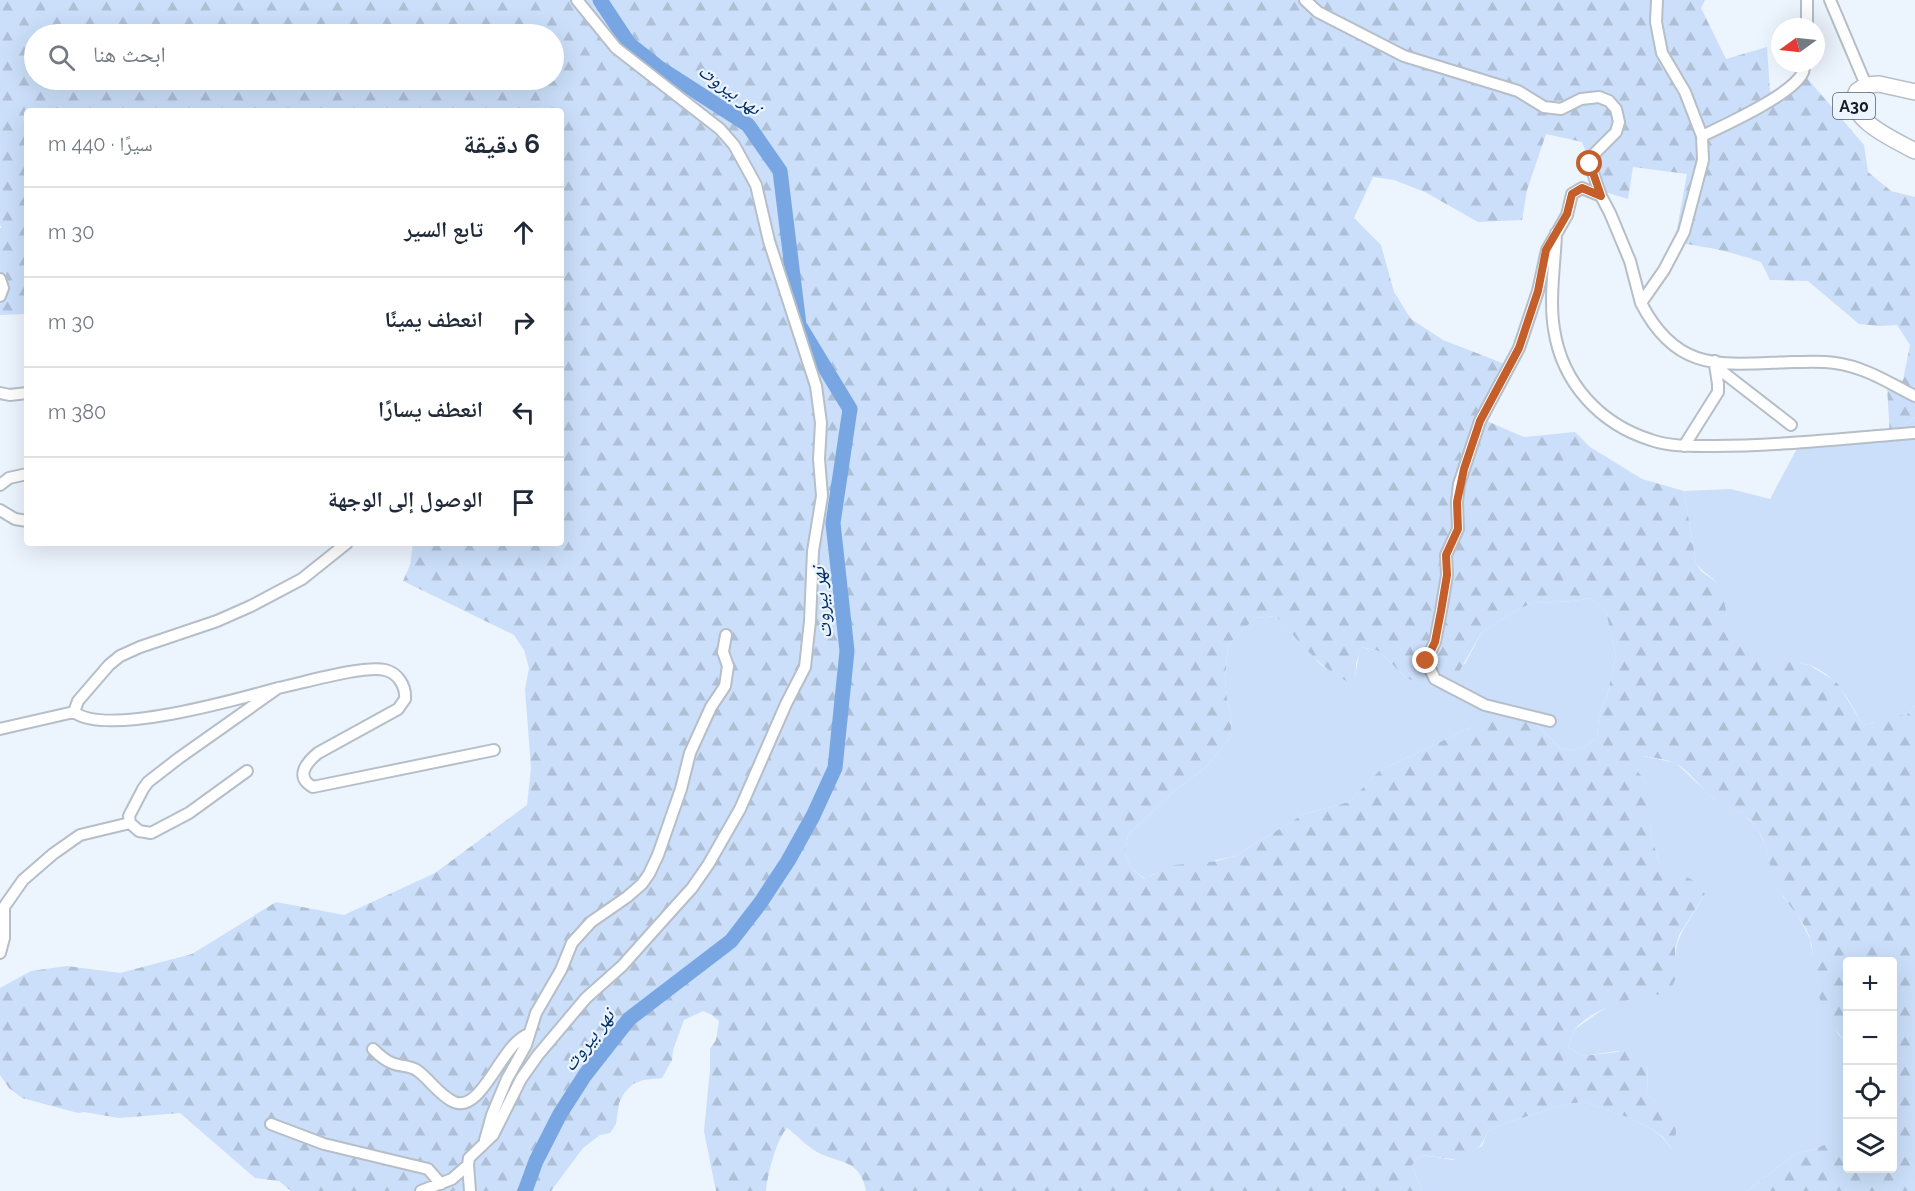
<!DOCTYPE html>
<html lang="ar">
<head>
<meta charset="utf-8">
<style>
  :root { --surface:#fff; --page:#f2f2f3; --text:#1f2937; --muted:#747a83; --line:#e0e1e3 }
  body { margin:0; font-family:Raleway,"Noto Naskh Arabic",sans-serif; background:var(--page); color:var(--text); direction:rtl }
  .controls { position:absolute; right:18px; bottom:18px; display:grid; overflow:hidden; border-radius:6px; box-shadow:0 6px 24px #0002 }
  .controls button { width:54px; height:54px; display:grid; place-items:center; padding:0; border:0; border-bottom:2px solid var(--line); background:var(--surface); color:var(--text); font:30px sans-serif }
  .compass { position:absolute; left:1771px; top:18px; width:54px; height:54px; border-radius:50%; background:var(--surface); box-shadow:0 6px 24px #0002; rotate:255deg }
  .stop { position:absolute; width:18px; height:18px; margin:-14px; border:4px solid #c45f2c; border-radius:50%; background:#fff }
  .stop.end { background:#c45f2c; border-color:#fff; box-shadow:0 2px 6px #0008 }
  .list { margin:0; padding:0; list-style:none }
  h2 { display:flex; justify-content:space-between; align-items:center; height:78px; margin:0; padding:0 24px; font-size:26px }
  h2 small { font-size:20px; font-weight:400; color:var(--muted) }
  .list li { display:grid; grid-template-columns:39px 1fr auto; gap:18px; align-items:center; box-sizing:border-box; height:90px; padding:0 24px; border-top:2px solid var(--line) }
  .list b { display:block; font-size:22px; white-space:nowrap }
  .list em { font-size:20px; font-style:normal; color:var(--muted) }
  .icon { flex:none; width:33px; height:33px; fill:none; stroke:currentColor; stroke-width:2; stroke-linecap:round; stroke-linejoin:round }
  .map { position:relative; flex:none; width:1915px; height:1191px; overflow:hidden; direction:ltr }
  .search { position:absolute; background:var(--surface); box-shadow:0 6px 24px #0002; left:24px; top:24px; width:540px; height:66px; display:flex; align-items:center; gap:15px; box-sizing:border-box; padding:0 21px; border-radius:33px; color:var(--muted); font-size:22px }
  .panel { position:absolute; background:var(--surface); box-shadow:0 6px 24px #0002; left:24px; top:108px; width:540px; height:438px; border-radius:6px; direction:rtl }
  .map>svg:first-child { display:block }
  .green { fill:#cbdffa }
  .forest { fill:url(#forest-firs); fill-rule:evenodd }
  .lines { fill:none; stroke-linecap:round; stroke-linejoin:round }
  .river { stroke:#77a6e2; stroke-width:15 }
  .minor-casing { stroke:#b6bec8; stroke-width:14 }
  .highway-casing { stroke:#b6bec8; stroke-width:18 }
  .minor { stroke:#fff; stroke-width:10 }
  .highway { stroke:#fff; stroke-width:15 }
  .route { stroke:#c45f2c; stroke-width:8 }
  .labels { text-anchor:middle; stroke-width:4.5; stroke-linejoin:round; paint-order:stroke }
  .shield { fill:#ecf4fe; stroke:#585c62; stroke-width:1.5 }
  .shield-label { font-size:16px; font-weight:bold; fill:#181b1f }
  .water-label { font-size:20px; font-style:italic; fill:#003066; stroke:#ecf4fe }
</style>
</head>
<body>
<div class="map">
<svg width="1915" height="1191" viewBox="0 0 1915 1191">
  <defs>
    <pattern id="forest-firs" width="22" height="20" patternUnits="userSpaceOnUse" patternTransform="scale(1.5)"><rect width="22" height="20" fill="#cbdffa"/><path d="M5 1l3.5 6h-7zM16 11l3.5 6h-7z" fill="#aebfd6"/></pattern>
  </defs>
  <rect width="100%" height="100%" fill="#ecf4fe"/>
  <path class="green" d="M 1915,417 L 1915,706 L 1906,716 C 1891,713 1878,723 1863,725 C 1850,702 1837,675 1809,665 C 1803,663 1796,664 1790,664 C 1778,662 1761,659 1751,651 C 1738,641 1728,624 1725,608 C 1723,599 1722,589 1716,582 C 1710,575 1702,572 1696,563 L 1684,491 L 1731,489 L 1770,499 L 1800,443 L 1890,437 Z
    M 1591,598 L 1606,612 L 1616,656 L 1607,696 L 1599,714 L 1597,738 L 1579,750 L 1561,749 L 1534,722 L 1474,726 L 1379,771 L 1349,802 L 1304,814 L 1235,856 L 1154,874 L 1145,879 L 1131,868 L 1125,852 L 1128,835 L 1173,792 L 1206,767 L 1230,738 L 1232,719 L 1227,699 L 1225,678 L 1228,645 L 1255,618 L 1276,616 L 1321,665 L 1354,684 L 1360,647 L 1379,651 L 1406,678 L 1465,664 L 1481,633 L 1515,611 L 1532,603 L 1573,601 Z
    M 1643,756 L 1676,763 L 1713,798 L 1744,815 L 1757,827 L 1765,845 L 1775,881 L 1784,898 L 1795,910 L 1810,939 L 1813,957 L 1813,974 L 1838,1034 L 1847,1044 L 1847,1136 L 1815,1149 L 1795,1154 L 1747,1191 L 1422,1191 L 1412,1165 L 1422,1155 L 1453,1160 L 1482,1146 L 1488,1131 L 1503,1124 L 1566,1104 L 1584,1102 L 1630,1118 L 1648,1127 L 1661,1136 L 1672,1149 L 1675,1117 L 1648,1096 L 1647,1059 L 1617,1051 L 1583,1056 L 1568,1047 L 1574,1030 L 1599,1012 L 1615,1003 L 1653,993 L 1675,980 C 1672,935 1685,930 1705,894 L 1659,862 L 1650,832 L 1651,818 L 1646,782 L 1636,769 Z"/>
  <path class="forest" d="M 0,0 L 1705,0 L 1701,8 L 1726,59 L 1767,47 L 1770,92 L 1807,78 L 1864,145 L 1868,172 L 1891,191 L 1915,197 L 1915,417 L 1890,437 L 1887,386 L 1903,380 L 1910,345 L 1897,325 L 1880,326 L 1859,324 L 1808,281 L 1770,280 L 1761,262 C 1745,257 1731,252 1715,249 C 1702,246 1691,246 1678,241 L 1676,234 L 1687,174 L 1633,167 L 1628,199 L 1602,191 L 1582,142 L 1546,134 L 1527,190 L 1522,220 L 1478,222 L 1425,192 L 1394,180 L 1373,177 L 1354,218 L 1381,245 L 1394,292 L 1411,319 L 1443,340 L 1505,364 L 1482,419 L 1524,437 L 1575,432 L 1590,447 L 1642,479 L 1684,491 L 1696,563 L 1701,571 L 1716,582 L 1722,590 L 1727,616 L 1736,634 L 1752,651 L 1769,659 L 1809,665 L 1827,676 L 1838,684 L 1863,725 L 1873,723 L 1879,716 L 1888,713 L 1906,716 L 1915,706 L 1915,1191 L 1747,1191 L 1795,1154 L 1815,1149 L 1847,1135 L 1848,1168 L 1892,1168 L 1892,962 L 1848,962 L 1847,1044 C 1831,1026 1817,999 1813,975 C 1812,963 1814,950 1810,938 C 1803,919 1788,905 1778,888 C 1768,869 1769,846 1757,828 C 1747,812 1726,808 1712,797 C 1701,788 1687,768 1675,763 C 1666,759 1653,758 1644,756 L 1636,769 L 1646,782 L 1653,799 L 1650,832 L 1659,862 L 1696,882 L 1705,894 L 1679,935 L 1675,949 L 1675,980 L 1668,994 C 1641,993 1594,1007 1575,1029 C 1572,1033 1570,1042 1568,1047 L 1583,1056 L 1634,1050 L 1647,1059 L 1648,1096 L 1675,1116 L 1676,1133 L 1673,1150 L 1662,1136 L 1648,1127 L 1630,1118 L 1584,1102 L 1566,1104 L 1503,1124 L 1488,1131 C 1472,1168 1456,1159 1422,1155 L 1412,1165 L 1422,1191 L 866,1191 C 860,1158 839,1164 817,1152 C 805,1145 797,1135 787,1128 C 777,1138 767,1176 766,1191 L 716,1191 L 704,1131 L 710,1069 L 710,1049 L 716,1040 L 719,1021 L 712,1015 L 703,1011 L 684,1020 L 673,1050 L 672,1060 L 662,1078 L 643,1080 L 633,1084 L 625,1092 L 619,1103 L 616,1124 L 610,1133 L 600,1135 L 583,1148 L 551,1191 L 291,1191 L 279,1181 L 255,1178 L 180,1113 L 119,1118 L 84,1112 L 78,1113 L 22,1098 L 9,1088 L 0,1075 L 0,988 L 31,971 L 67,966 L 120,973 L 192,954 L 276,902 L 344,915 L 435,873 L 527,805 L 531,768 L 525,689 L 529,668 L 524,650 L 514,635 L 403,581 L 410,565 L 413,543 L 561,543 L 561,111 L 27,111 L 27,314 L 0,315 L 0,228 L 2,228 L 0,225 ZM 34,34 L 554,34 L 554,80 L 34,80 ZM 1591,598 L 1606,612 L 1616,656 L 1607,696 L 1599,714 L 1597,738 L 1579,750 L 1561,749 L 1534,722 L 1516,715 L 1474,726 L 1379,771 L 1349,802 L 1304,814 L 1235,856 L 1217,861 L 1175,865 L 1144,879 L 1131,868 L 1125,852 L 1128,835 L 1173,792 L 1206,767 L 1230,738 L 1232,719 L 1227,699 L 1225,678 L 1228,645 L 1255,618 L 1276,616 C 1301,643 1320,670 1355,685 L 1356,664 L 1361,647 L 1379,651 L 1406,678 L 1424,684 L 1442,684 L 1456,677 L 1481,633 L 1515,611 L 1532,603 L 1573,601 Z"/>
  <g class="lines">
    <path class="river" d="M 525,1191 L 536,1161 L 560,1114 L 585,1075 L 629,1019 L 731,941 L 761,902 L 788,861 L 813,816 L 835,768 L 847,651 L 833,523 L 850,409 L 799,325 L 780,171 L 748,125 L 658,67 L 629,44 L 600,0"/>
    <defs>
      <path id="minor" d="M 1305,0 L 1318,12 L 1404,56 L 1518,91 L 1544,107 L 1561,109 L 1581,99 L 1599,97 L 1609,101 L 1616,109 L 1619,122 L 1616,132 L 1593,155 L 1590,164 L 1601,196 L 1610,213 L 1630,261 L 1641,303
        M 1657,0 L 1656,22 L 1662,53 L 1685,92 L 1702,136 L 1703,160 L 1684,232 L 1664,270 L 1641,303 C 1678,375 1724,364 1794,362 C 1807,362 1822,361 1835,363 C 1865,367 1889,383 1915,396
        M 1830,0 L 1866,85
        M 1807,27 L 1807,0
        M 1702,136 C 1725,125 1794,94 1803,72 C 1804,69 1804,66 1805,63
        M 1556,233 C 1555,264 1549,299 1554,329 C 1562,383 1600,424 1651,440 C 1671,447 1694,446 1714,446 C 1781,446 1848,438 1915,433
        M 0,279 L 3,288 L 0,296
        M 1715,361 L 1724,373 L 1791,425
        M 0,393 L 10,395 L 27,393
        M 1684,446 L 1718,392 L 1718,384 L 1715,365
        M 0,485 L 9,478 L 27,474
        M 0,510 L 15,519 L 27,521
        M 278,688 C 303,683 363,665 385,670 C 398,673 406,686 405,699 L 398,709 L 318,753 C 307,762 294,777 313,787 L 494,750
        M 74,712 C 106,737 239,699 278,688 L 179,758 L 148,782 L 143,789 L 129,816 L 130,823
        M 74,712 L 78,701 L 109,665 L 120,656 L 140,647 L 217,621 L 251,606 L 302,579 L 347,543
        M 1550,721 L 1485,705 L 1435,679 L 1426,661 L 1435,642 L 1441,611 L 1447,575 L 1446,555 L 1458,529 L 1457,502 L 1459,484 L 1480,421 L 1519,348 L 1538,291 L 1547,250 L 1567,215 L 1572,194 L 1582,188 L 1601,196
        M 0,729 L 74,712
        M 0,953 L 4,938 L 4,907 L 23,880 L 53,854 L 80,835 L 130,823 L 139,831 L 151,833 L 189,813 L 247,771
        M 373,1049 C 379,1055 384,1060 392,1063 C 401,1067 410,1065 418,1071 C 430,1080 440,1096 454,1102 C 482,1114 502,1042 529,1034
        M 271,1124 L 324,1144 L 428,1169 L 441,1184
        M 485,1140 L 492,1115 L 507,1079 L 526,1045 L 536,1013 L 561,970 L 572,943 L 591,922 L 627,897 L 642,884 L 649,874 L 658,855 L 681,789 L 690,753 L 711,707 L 725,686 L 728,666 L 723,652 L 726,635
        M 421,1191 L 452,1179 L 468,1165
        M 470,1191 L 468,1165 L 469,1158 L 493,1135 L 521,1079 L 538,1055 L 586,998 L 622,966 L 665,918 L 692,888 L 708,865 L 740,809 L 786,704 L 805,667 L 810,621 L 813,551 L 822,496 L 819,459 L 821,423 L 816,386 L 769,241 L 756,185 L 734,145 L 720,129 L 616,48 L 577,0"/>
      <path id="highway" d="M 1915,92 L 1879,84 L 1866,85 L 1857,91 C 1842,118 1897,141 1915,151"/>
    </defs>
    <use href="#minor" class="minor-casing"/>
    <use href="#highway" class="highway-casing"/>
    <use href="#minor" class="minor"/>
    <use href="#highway" class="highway"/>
  </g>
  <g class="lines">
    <path class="route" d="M 1426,661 L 1435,642 L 1441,611 L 1447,575 L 1446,555 L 1458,529 L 1457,502 L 1464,469 L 1480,421 L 1519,348 L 1538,291 L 1546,250 L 1567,214 L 1572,194 L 1582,188 L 1601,196 L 1590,164"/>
  </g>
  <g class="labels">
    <rect class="shield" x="1833" y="93" width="42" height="26" rx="4.5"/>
    <g class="shield-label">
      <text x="1854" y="112">A30</text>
    </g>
    <g class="water-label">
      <text transform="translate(730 89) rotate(36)" y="7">نهر بيروت</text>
      <text transform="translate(821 603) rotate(-96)" y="7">نهر بيروت</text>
      <text transform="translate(588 1040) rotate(-53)" y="7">نهر بيروت</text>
    </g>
  </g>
</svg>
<div class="controls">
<button>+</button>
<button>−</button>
<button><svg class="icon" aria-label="locate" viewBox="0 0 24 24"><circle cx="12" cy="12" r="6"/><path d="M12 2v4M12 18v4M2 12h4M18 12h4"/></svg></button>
<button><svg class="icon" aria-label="layers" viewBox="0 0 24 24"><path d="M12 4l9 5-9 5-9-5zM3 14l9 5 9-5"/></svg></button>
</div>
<svg class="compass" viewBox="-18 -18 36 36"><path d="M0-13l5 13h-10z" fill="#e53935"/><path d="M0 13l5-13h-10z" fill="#747a83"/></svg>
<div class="stop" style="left:1590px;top:164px"></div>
<div class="stop end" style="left:1426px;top:661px"></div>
<div class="search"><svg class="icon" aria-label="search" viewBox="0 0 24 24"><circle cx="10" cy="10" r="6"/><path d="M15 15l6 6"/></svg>ابحث هنا</div>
<section class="panel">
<h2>6 دقيقة<small>سيرًا · 440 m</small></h2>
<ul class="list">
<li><svg class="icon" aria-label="ahead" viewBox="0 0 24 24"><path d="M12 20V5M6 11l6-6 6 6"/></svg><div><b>تابع السير</b></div><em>30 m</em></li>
<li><svg class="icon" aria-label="right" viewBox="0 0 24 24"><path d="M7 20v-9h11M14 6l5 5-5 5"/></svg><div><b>انعطف يمينًا</b></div><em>30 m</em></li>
<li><svg class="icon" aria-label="left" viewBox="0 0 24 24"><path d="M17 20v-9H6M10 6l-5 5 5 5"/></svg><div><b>انعطف يسارًا</b></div><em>380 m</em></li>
<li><svg class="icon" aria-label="arrive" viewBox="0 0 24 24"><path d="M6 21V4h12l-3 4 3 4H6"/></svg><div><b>الوصول إلى الوجهة</b></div></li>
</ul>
</section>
</div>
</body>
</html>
